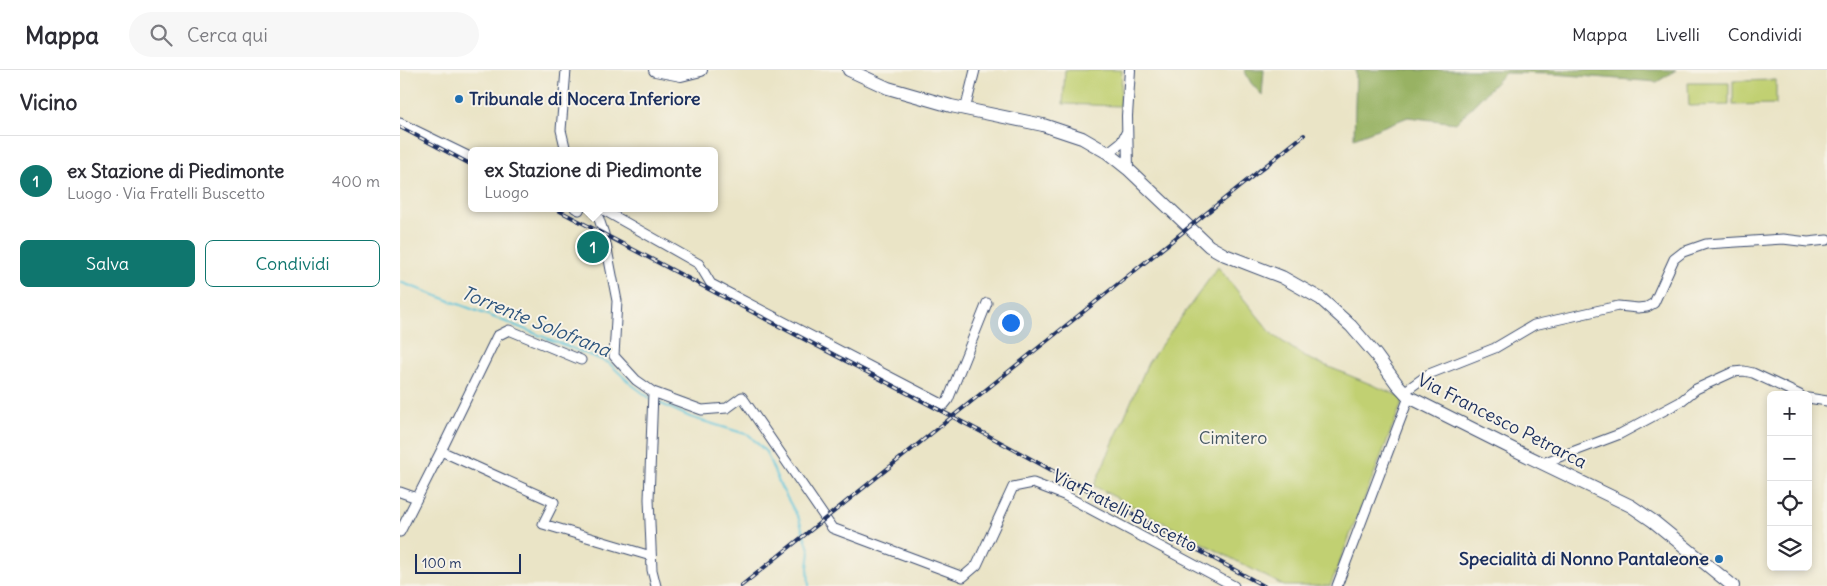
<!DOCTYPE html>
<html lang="it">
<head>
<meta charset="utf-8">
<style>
  :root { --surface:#fff; --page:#f7f7f7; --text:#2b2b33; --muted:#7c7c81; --line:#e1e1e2; --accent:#0f766e }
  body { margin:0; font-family:Delius,sans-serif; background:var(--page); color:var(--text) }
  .controls { position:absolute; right:15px; bottom:15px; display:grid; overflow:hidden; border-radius:8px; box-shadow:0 2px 8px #0003 }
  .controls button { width:45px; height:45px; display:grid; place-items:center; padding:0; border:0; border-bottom:1px solid var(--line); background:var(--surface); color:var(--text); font:25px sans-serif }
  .scale { position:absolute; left:15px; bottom:12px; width:106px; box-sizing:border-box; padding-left:5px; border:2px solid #1b2f5e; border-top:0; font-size:14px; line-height:18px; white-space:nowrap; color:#1b2f5e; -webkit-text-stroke:4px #f7f3e8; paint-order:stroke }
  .you { position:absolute; left:610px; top:252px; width:18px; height:18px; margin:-12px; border:4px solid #fff; border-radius:50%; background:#1a73e8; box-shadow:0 0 0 8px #1a73e833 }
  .badge { display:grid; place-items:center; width:32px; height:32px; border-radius:50%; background:var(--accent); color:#fff; font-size:16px; font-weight:700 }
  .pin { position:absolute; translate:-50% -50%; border:2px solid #fff; box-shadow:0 1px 5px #0006 }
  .popup { position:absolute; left:68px; top:77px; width:250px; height:65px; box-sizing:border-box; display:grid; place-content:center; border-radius:8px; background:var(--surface); filter:drop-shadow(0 1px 4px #0005); font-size:16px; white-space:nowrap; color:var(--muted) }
  .popup b { font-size:19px; color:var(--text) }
  .popup::after { content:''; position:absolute; left:50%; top:100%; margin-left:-10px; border:10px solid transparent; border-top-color:var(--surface) }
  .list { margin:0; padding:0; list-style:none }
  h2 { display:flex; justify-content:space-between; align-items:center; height:65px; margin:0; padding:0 20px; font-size:21px }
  h2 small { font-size:16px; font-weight:400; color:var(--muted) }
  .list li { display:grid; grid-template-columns:32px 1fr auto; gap:15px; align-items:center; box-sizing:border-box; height:90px; padding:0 20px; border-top:1px solid var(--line) }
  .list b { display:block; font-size:19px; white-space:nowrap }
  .list p { margin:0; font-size:16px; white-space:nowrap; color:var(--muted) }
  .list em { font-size:16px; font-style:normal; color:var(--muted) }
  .actions { display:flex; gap:10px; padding:15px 20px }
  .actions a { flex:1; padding:11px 0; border:1px solid var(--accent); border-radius:8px; text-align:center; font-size:18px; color:var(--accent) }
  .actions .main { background:var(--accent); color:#fff }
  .icon { flex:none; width:28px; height:28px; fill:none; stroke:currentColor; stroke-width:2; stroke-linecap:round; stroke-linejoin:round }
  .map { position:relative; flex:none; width:1427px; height:516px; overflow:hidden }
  header { display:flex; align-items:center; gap:30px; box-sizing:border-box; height:70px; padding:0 25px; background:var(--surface); border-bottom:1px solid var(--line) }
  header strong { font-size:24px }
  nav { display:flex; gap:28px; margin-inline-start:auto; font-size:18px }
  .search { width:350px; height:45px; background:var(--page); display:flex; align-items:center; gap:12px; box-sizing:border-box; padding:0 18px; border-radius:28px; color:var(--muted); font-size:19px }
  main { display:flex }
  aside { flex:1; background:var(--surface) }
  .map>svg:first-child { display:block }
  .green { fill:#c1d072; stroke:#6e8068 }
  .forest { fill:#98b264; stroke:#5a7061 }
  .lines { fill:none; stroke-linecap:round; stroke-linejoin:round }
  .stream { stroke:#5dc4db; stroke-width:2 }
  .minor-casing { stroke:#3a4a6e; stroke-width:11 }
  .tertiary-casing { stroke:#3a4a6e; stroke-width:12 }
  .secondary-casing { stroke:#3a4a6e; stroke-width:14 }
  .minor { stroke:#fff; stroke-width:9 }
  .tertiary { stroke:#fff; stroke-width:10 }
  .secondary { stroke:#fff; stroke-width:12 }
  .rail-casing { stroke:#1b2f5e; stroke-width:4 }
  .rail { stroke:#f7f3e8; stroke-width:2; stroke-dasharray:5.5; stroke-linecap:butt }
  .poi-dot { fill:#1f6fb2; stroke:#f7f3e8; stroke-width:2 }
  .labels { text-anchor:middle; stroke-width:4; stroke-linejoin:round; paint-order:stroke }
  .poi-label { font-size:18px; font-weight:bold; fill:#1b2f5e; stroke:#f7f3e8; text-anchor:start }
  .street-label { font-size:18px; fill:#1b2f5e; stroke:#f7f3e8 }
  .park-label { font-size:18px; fill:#445763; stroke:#f7f3e8 }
  .water-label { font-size:19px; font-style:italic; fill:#2c547d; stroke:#f7f3e8 }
</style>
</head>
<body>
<header>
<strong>Mappa</strong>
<div class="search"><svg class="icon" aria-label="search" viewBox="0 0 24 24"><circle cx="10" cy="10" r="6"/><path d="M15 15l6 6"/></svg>Cerca qui</div>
<nav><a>Mappa</a><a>Livelli</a><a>Condividi</a></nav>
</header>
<main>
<aside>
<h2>Vicino<small></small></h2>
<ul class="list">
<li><span class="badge">1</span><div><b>ex Stazione di Piedimonte</b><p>Luogo · Via Fratelli Buscetto</p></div><em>400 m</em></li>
</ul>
<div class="actions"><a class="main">Salva</a><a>Condividi</a></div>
</aside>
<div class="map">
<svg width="1427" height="516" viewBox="0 0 1427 516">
  <rect width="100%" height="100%" fill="#f7f3e8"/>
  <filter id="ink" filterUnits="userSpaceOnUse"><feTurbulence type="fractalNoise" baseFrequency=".02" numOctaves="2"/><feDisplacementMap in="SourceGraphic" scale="10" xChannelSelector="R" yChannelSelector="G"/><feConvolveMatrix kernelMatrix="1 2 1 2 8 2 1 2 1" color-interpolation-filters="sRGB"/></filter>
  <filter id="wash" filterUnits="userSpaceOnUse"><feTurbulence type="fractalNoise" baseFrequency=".0096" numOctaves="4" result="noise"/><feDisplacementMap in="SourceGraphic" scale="20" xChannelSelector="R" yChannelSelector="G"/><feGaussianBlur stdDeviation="1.12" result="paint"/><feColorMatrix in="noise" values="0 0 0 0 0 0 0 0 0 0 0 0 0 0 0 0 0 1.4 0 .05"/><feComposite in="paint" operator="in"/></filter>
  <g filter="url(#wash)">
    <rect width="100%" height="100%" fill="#eae4c6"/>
    <path class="green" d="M 665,0 L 722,0 L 720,36 L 663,34 Z
      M 1376,10 L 1376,34 L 1333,35 L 1333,11 Z
      M 1288,13 L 1329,13 L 1329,35 L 1289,36 Z
      M 818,197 L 873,265 L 905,287 L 1004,328 L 930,516 L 884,516 L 694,416 L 748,293 Z"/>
    <path class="forest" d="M 844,0 L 864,0 L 862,25 L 851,13 Z
      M 956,0 L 1276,0 L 1257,12 L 1154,4 L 1105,3 L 1056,53 L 1008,47 L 954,68 Z"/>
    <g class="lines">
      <path class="stream" d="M 0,212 L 114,255 L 209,293 L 231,314 L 251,329
        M 255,331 L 290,347 L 349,365 L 366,382 L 381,417 L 399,449 L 410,482 L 408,497 L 409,516"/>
    </g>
  </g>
  <g filter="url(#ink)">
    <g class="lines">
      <defs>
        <path id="minor" d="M 565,40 L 575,0
          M 0,53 L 72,88
          M 166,81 L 161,60 L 166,0
          M 175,138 L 179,140 L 180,138
          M 191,138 L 199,149 L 204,164 L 217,231 L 214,286 L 236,310 L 253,322 L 302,340 L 327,338 L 342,327 L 432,458 L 563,507 L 577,495 L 613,417 L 633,413 L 664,425 L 834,516
          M 200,138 L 299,194 L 311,214 L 544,335 L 548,330 L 587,233
          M 253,322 L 249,429 L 252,500 L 256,516
          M 1004,322 L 1029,304 L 1095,278 L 1134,255 L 1218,236 L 1238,238 L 1247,237 L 1254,233 L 1274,189 L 1283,182 L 1306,174 L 1383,169 L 1408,172 L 1427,170
          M 1408,328 L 1427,331
          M 41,381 L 97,266 L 109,260 L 181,290
          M 1143,393 L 1220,364 L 1280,332 L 1296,319 L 1333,302 L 1344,301 L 1353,303 L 1400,325
          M 0,422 L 17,428
          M 0,462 L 41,381 L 154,432 L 143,454 L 251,486
          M 937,516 L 1009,327"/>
        <path id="tertiary" d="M 708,83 L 722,72 L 727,62
          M 728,99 L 727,46 L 730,0"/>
        <path id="secondary" d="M 255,0 L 281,5 L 301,0
          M 449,0 L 488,18 L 551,36 L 643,55 L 682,68 L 708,83 L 728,99 L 809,176 L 825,185 L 882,207 L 921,229 L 951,256 L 976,285 L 997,314 L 1009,327 L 1117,381 L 1231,436 L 1253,451 L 1333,516"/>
      </defs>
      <use href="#minor" class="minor-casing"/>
      <use href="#tertiary" class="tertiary-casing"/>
      <use href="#secondary" class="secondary-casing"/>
      <use href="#minor" class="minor"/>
      <use href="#tertiary" class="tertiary"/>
      <use href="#secondary" class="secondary"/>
      <defs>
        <path id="rail" d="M 0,57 L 72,95
          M 154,138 L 589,366 L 864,516
          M 341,516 L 904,65"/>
      </defs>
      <use href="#rail" class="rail-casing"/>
      <use href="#rail" class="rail"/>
    </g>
  </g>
  <g class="poi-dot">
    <circle cx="59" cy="29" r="5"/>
    <circle cx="1319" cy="489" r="5"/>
  </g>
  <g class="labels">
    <g class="poi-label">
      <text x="69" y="35">Tribunale di Nocera Inferiore</text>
      <text x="1309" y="495" text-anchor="end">Specialità di Nonno Pantaleone</text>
    </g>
    <g class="street-label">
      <text transform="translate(1102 351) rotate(27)" y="6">Via Francesco Petrarca</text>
      <text transform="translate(725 441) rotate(27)" y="6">Via Fratelli Buscetto</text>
    </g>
    <g class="park-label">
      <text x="833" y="374">Cimitero</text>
    </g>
    <g class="water-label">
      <text transform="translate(136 251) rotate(22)" y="7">Torrente Solofrana</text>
    </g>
  </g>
</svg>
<div class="controls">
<button>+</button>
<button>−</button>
<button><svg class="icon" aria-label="locate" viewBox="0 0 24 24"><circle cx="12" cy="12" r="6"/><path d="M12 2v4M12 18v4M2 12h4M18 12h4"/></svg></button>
<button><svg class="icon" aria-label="layers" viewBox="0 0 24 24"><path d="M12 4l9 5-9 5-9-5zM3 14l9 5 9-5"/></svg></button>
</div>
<div class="scale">100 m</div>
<div class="you"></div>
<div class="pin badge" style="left:193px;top:177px">1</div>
<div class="popup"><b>ex Stazione di Piedimonte</b>Luogo</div>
</div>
</main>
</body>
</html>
